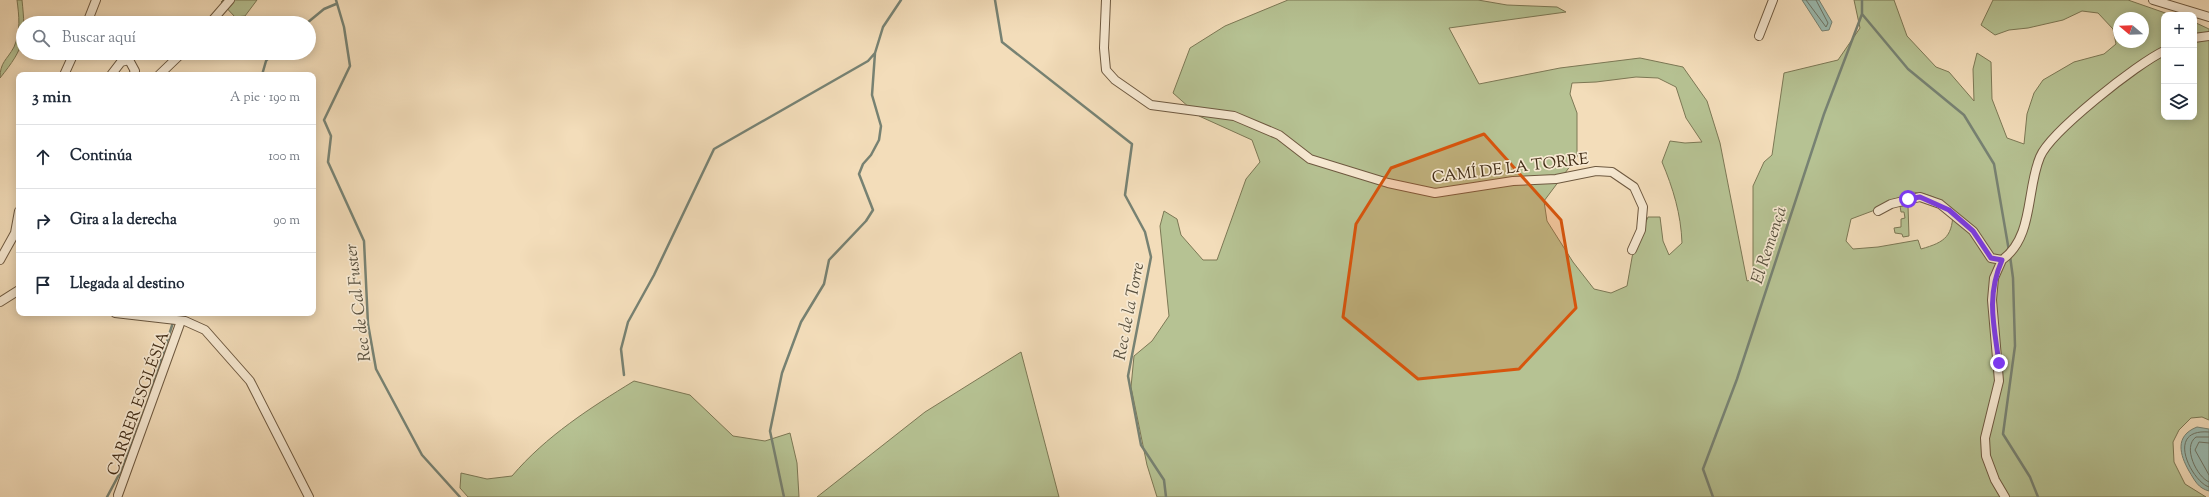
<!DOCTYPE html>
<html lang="es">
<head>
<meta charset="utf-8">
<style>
  :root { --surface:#fff; --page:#f2f2f3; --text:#1f2937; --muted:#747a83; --line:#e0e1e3 }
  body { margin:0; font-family:"Sorts Mill Goudy",serif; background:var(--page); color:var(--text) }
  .controls { position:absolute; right:12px; top:12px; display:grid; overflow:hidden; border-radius:8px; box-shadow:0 2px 10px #0003 }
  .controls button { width:36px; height:36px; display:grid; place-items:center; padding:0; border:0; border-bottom:1px solid var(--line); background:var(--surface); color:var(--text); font:20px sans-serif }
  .compass { position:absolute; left:2113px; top:12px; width:36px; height:36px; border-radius:50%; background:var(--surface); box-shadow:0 2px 10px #0003; rotate:289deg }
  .stop { position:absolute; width:12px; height:12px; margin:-9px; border:3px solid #7c3aed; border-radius:50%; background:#fff }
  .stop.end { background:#7c3aed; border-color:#fff; box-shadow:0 1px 4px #0008 }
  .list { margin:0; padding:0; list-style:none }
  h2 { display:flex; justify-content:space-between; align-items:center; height:52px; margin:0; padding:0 16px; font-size:17px }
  h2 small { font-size:13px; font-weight:400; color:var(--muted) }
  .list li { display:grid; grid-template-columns:26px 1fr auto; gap:12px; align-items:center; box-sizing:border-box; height:64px; padding:0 16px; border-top:1px solid var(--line) }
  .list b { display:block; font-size:15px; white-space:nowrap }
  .list em { font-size:13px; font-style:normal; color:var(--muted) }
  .icon { flex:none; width:22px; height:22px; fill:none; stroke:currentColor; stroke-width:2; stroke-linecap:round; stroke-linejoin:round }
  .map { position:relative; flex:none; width:2209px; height:497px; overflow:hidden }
  .search { position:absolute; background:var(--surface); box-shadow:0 2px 10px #0003; left:16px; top:16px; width:300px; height:44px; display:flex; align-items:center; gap:10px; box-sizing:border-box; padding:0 14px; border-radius:22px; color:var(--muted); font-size:15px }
  .panel { position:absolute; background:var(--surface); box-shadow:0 2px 10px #0003; left:16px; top:72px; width:300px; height:244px; border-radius:8px }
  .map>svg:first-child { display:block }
  .green { fill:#b6c293; stroke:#7c7855; fill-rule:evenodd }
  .water { fill:#9bbbb1; stroke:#778273 }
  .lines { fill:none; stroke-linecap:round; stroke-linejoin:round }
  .shore { stroke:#6e7464; stroke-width:1 }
  .stream { stroke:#778273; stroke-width:2.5 }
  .minor-casing { stroke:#6e5940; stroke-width:10 }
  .minor { stroke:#f7e9d2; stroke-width:8 }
  .route { stroke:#7c3aed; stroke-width:5 }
  .marked { fill:#d7550d; fill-opacity:0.2; stroke:#d7550d; stroke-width:3; stroke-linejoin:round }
  .labels { text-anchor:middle; stroke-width:3.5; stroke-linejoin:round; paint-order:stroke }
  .street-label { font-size:16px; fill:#422d17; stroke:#f7e9d2 }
  .water-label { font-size:17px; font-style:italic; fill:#58503e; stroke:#f7e9d2 }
</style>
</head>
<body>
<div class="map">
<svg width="2209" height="497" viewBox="0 0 2209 497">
  <rect width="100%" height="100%" fill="#f3ddba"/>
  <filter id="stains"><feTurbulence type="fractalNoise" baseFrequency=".005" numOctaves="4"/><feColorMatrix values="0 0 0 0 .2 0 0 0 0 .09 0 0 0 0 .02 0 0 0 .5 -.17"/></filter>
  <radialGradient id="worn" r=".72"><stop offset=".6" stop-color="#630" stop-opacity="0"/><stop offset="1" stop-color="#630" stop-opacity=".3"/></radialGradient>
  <path class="green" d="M 17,0 L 22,0 C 26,38 25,47 0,78 C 0,62 7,60 14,47 C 21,31 19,16 17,0 Z
    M 223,0 L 257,0 L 245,16 L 235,17 L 221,2 Z
    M 1288,0 L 1478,0 L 1507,5 L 1557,7 L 1566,12 L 1449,28 L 1479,84 L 1560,68 L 1640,58 L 1683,67 L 1707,101 L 1720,143 L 1747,281 L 1753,279 L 1753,186 L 1764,162 L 1772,155 L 1784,73 L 1838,60 L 1860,28 L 1854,0 L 1894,0 L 1907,36 L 1936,67 L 1949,72 L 1974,101 L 1973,69 L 1977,53 L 1991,62 L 1992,99 L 2007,138 L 2024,144 L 2027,114 L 2034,93 L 2043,80 L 2074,62 L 2104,54 L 2116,44 L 2113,29 L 2098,13 L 2082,11 L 2063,20 L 2028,28 L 2009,30 L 1995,35 L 1981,25 L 1993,0 L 2128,0 L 2171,15 L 2164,15 L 2164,117 L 2194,117 L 2194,22 L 2209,29 L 2209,420 L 2202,417 L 2191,418 L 2179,430 L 2173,442 L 2174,462 L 2185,484 L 2206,497 L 1157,497 L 1147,465 L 1131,387 L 1134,356 L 1152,341 L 1169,316 L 1160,226 L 1164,211 L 1177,219 L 1181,235 L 1203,260 L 1217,260 L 1246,179 L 1260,162 L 1252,140 L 1199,116 L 1173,93 L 1190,48 L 1225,26 ZM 2119,18 L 2143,18 L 2143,42 L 2119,42 ZM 1636,77 L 1658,78 L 1676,87 L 1686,118 L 1702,142 L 1685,143 L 1670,141 L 1662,162 C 1673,188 1681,214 1682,243 L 1669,255 L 1663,241 L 1660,217 L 1648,217 L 1633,252 L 1627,286 L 1611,293 L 1594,289 L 1573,262 L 1547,221 L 1544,201 L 1577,157 L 1577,113 L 1570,94 L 1572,83 L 1596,82 ZM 1908,192 C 1925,192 1939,198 1953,209 C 1953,236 1946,242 1921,249 L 1918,240 L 1878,247 L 1853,249 L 1846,241 L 1851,219 L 1875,210 L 1891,200 L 1907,196 Z
    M 1900,206 L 1908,206 L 1909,236 L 1903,237 L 1902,234 L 1895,233 L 1894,228 L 1901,227 L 1901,219 L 1905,218 L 1904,212 L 1901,212 Z
    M 1021,352 L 1059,497 L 817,497 L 925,412 Z
    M 634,381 L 690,395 L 733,436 L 765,441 L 790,433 L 797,463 L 799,497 L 468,497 L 460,488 L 461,473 L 487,479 L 512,476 C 546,436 590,408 634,381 Z"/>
  <path class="water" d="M 1802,0 L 1819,0 L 1832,22 L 1829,30 L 1822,31 Z
    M 2197,427 L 2209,429 L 2209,491 C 2198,488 2195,481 2189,471 C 2180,455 2174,436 2197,427 Z"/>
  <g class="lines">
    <path class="shore" d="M 1806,0 L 1826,27 L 1828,23 L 1816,0
      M 2209,432 C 2163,428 2193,483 2209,487
      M 2209,437 L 2196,437 C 2182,447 2197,477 2209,482
      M 2209,443 L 2199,442 L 2195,450 L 2209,475"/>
    <path class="stream" d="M 336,0 L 344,27 L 350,66 L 324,120 L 331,136 L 328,162 L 364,241 L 368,324 L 376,369 L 422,455 L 460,497
      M 995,0 L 1002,42 L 1132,144 L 1125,195 L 1145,232 L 1151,257 L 1128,376 L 1141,445 L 1164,480 L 1166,497
      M 1862,14 L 1908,69 L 1964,115 L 1994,164 L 2009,251
      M 307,23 L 324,9 L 336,4
      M 262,75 L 266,61 L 273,53
      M 2010,256 L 2013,278 L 2015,346 L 2003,434 L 2030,477 L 2038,497
      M 624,375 L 621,349 L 628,322 L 654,275 L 714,149 L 868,61 L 875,53
      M 107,497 L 123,467 L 149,398 L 176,313
      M 784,497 L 770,431 L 782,373 L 801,322 L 824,284 L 829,260 L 866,221 L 873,210 L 859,174 L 863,164 L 871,155 L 879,140 L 881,126 L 872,95 L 875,53 L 883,27 L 901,0
      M 1713,497 L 1703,469 L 1737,379 L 1824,114 L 1862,14 L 1862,0"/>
    <defs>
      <path id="minor" d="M 1106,0 L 1104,48 L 1106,70 L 1115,80 L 1151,105 L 1234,116 L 1279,135 L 1310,159 L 1388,183 L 1435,193 L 1513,181 L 1556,179 L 1596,171 L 1612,172 L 1634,187 L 1643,207 L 1641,230 L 1632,250
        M 2153,0 L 2209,17
        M 87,23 L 96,0
        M 210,23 L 230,0
        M 1759,36 L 1773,0
        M 2194,38 L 2209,36
        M 64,75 L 74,53
        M 111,75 L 121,62 L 129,60 L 135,71 L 133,75
        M 159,75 L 182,53
        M 1878,211 L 1891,204 L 1920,197 L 1940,204 L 1973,231 L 1991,258 L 2002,260 C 2034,237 2026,190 2040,157 C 2050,132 2138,63 2164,51
        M 0,260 L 15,233 L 19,211
        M 2002,260 L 1994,278 L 1992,300 L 1999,381 L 1985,438 L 1986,456 L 1995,480 L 2005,497
        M 0,302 L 19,290
        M 115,313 L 185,321 L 205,330 L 250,381 L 309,497
        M 118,495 L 181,321"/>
    </defs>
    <use href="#minor" class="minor-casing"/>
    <use href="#minor" class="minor"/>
  </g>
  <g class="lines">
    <path class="route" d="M 1908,199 L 1920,197 L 1949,210 L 1973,231 L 1991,258 L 2002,260 C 1986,297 1994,325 1999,363"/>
  </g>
  <path class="marked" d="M 1484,134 L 1561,220 L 1576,308 L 1519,369 L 1418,379 L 1343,317 L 1356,224 L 1391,168 Z"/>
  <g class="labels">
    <g class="street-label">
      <text transform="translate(1510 167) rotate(-7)" y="6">CAMÍ DE LA TORRE</text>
      <text transform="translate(137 403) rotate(-70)" y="6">CARRER ESGLÉSIA</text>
    </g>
    <g class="water-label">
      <text transform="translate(1768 245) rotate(-72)" y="6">El Remençà</text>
      <text transform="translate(357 303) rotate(-97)" y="6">Rec de Cal Fuster</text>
      <text transform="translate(1128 311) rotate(-79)" y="6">Rec de la Torre</text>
    </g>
  </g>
  <rect width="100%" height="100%" filter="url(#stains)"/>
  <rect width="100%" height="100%" fill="url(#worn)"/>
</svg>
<div class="controls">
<button>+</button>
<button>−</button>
<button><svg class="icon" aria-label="layers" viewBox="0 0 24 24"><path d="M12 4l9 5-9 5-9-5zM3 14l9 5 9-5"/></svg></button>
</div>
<svg class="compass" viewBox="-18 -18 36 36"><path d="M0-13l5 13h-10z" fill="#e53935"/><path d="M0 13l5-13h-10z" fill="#747a83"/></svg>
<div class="stop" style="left:1908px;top:199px"></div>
<div class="stop end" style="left:1999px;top:363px"></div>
<div class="search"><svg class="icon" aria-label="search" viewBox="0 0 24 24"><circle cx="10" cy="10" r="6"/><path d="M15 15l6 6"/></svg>Buscar aquí</div>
<section class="panel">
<h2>3 min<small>A pie · 190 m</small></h2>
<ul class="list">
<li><svg class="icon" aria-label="ahead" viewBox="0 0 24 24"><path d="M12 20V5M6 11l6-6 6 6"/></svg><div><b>Continúa</b></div><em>100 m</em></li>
<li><svg class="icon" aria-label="right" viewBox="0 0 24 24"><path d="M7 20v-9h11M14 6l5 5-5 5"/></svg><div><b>Gira a la derecha</b></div><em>90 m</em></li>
<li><svg class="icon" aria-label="arrive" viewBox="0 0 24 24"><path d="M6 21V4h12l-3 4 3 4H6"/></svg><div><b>Llegada al destino</b></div></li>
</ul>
</section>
</div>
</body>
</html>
